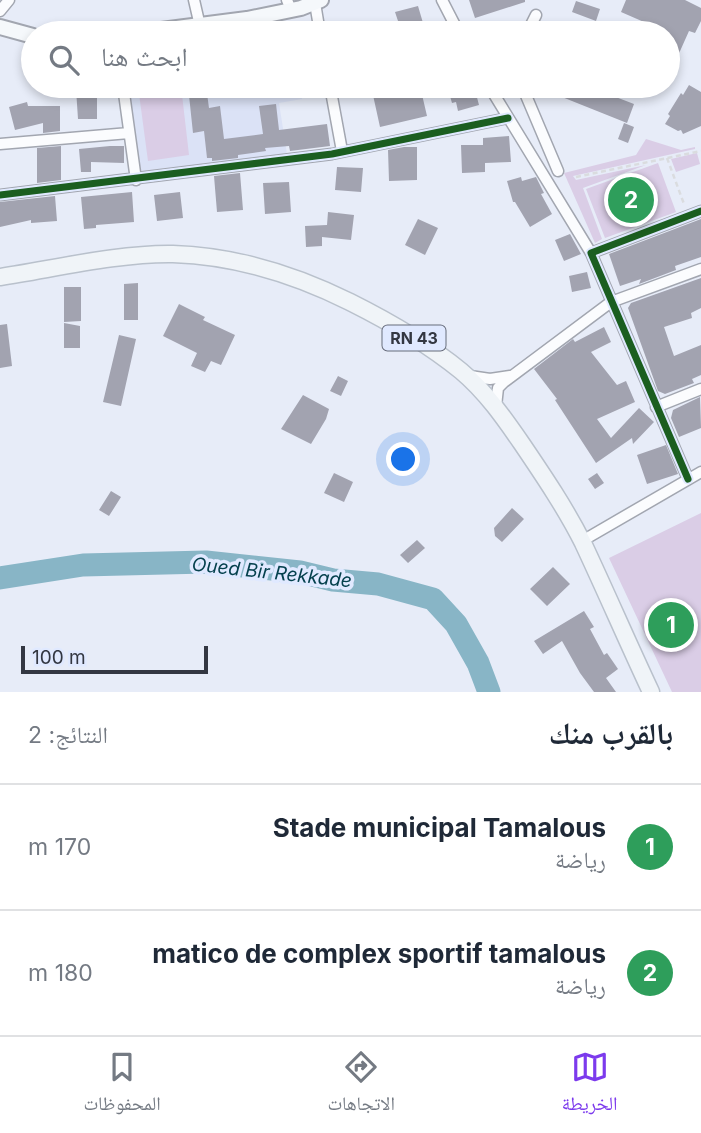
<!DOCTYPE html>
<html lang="ar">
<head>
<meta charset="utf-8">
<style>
  :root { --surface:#fff; --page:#f2f2f3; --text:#1f2937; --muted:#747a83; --line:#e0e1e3; --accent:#7c3aed }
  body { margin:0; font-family:Inter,"Noto Naskh Arabic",sans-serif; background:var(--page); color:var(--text); direction:rtl }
  .scale { position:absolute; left:21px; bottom:18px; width:187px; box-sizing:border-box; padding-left:7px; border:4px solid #333742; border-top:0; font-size:19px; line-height:24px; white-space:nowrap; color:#333742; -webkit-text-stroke:5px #e0e9ff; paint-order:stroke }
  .you { position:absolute; left:404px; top:460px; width:24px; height:24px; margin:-18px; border:5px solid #fff; border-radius:50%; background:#1a73e8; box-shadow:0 0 0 10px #1a73e833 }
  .badge { display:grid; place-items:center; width:46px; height:46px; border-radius:50%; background:var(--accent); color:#fff; font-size:23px; font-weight:700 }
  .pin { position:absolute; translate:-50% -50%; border:4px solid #fff; box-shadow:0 2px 7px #0006 }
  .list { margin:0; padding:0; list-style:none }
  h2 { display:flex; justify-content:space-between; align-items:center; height:91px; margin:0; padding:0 28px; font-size:30px }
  h2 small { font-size:23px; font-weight:400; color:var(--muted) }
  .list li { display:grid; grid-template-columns:46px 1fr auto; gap:21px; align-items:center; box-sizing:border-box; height:126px; padding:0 28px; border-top:2px solid var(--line) }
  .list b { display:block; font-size:26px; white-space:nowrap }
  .list p { margin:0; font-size:23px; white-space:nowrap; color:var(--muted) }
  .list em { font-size:23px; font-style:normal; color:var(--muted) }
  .icon { flex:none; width:38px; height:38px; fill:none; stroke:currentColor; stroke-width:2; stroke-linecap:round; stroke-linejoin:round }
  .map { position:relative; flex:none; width:701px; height:692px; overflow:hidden; direction:ltr }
  .search { position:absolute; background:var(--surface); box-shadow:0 4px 10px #0003; left:21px; right:21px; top:21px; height:77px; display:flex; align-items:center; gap:18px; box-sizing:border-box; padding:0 24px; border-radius:38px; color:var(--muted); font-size:26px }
  .sheet { height:343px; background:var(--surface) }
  nav { display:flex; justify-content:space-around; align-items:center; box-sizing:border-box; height:98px; border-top:2px solid var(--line); background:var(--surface); font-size:19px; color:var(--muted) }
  nav a { display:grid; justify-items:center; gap:4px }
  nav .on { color:var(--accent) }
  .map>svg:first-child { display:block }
  .built { fill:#dbe2f6 }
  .green { fill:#dacde6 }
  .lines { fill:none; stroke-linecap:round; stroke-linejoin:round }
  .river { stroke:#88b5c6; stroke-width:23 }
  .building { fill:#a2a3b0 }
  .minor-casing { stroke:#a2a6b0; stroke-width:13 }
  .secondary-casing { stroke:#a2a6b0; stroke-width:18 }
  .primary-casing { stroke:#b9c1cc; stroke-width:19 }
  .path { stroke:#dadcdf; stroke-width:2.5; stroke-dasharray:5 3.5; stroke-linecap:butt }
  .minor { stroke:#fbfcfe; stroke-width:10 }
  .secondary { stroke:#f5f8fb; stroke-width:14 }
  .primary { stroke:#f0f4f8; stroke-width:16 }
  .cycleway-casing { stroke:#e0e9ff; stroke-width:11 }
  .cycleway { stroke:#1b5e20; stroke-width:7 }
  .labels { text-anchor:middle; stroke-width:7; stroke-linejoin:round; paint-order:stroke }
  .shield { fill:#e0e9ff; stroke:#676c7b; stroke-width:2 }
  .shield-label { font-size:16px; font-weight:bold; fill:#333742 }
  .water-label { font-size:19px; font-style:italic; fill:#05414e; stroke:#e0e9ff }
</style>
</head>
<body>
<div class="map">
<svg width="701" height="692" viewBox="0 0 701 692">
  <rect width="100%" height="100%" fill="#e7ecf8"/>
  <path class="built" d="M 291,22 L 293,33 L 214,33 Z
    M 128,86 L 300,86 L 302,99 L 279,103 L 287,154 L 141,175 Z"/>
  <path class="green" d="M 138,86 L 181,86 L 189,155 L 148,161 Z
    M 646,139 L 681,150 L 695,147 L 695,149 L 573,176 L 576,180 L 646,165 L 583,188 L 602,239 L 595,243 L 564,173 L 636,155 Z
    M 697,153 L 700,164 L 676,172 L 671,159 Z
    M 658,163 L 676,212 L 605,238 L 586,189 Z
    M 701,513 L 701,692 L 672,692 L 609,558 Z"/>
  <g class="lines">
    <path class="river" d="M 0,578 L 83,565 L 206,562 L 300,572 L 333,580 L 378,584 L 433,599 L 456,624 L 478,663 L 489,692"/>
  </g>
  <path class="building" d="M 469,0 L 525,0 L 525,2 L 475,18 Z
    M 626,0 L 685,0 L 701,8 L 701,21 L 695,33 L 689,31 L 668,78 L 668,33 L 658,33 L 660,29 L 621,12 Z
    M 576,1 L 600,9 L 596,21 L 572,12 Z
    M 418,6 L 426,33 L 402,33 L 395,12 Z
    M 689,85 L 701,92 L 701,126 L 683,134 L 681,130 L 678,131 L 665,124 L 670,116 L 668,114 L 681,93 L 683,95 Z
    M 83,86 L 97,86 L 97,119 L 78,119 L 76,89 Z
    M 188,86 L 206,86 L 209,108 L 220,106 L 224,139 L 263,134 L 259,106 L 276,104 L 279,130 L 327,124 L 330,146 L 290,151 L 289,146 L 265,148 L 266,151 L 238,155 L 238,158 L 212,161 L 212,158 L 207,158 L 204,131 L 193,133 Z
    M 371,86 L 420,86 L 427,116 L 380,127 Z
    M 447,86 L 474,86 L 479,105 L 458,111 L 456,102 L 452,103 Z
    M 587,86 L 634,104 L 627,123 L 537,87 Z
    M 27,102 L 28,106 L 60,106 L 60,131 L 43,133 L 43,123 L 15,130 L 9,107 Z
    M 624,123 L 634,127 L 628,143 L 618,139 Z
    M 509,136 L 511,162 L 485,163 L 485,172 L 462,173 L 461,145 L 483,145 L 483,138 Z
    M 61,146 L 61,180 L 37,183 L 37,148 Z
    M 110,146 L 124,146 L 124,163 L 91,162 L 91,172 L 81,172 L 79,149 Z
    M 404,147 L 417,147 L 417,180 L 389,181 L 388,150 Z
    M 337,167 L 363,168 L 361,192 L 335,190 Z
    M 240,173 L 243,210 L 217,212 L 214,176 Z
    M 521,177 L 522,181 L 536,177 L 544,193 L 541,194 L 552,214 L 530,227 L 515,202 L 513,202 L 507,181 Z
    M 289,182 L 291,212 L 265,214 L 263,183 Z
    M 132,192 L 134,222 L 96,225 L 96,228 L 84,229 L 81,197 Z
    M 180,192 L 183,218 L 157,221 L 154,195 Z
    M 55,196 L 57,221 L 31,223 L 31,220 L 0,227 L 0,202 Z
    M 328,212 L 354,215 L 351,240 L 322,237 L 322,246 L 306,247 L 305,226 L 327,225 Z
    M 418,219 L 438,228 L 425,255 L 405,245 Z
    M 701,219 L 701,257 L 675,266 L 676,270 L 639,284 L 641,279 L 620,286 L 609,254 Z
    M 570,234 L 581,254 L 564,261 L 555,240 Z
    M 587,272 L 591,288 L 572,292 L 569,276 Z
    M 701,278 L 701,308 L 691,313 L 692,318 L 664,327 L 674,356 L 701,345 L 701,375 L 692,379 L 694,383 L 665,394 L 658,391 L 628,308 L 631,303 Z
    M 138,283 L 138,320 L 124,320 L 124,284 Z
    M 64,287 L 81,287 L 81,321 L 64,322 Z
    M 179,304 L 205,317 L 203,320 L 235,335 L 221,365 L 211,361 L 205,372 L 191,366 L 197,353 L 163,336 Z
    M 64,323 L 80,326 L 80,348 L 64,348 Z
    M 7,324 L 12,366 L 0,368 L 0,325 Z
    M 604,327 L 611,342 L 591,352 L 617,385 L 626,381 L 635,402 L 597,419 L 611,438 L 639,408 L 654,422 L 633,444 L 632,438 L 596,463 L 555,400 L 557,399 L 534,369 L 573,339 L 575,342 Z
    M 119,335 L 136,339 L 121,406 L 103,402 Z
    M 338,376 L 348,381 L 341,396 L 330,391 Z
    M 303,395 L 329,409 L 326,419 L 311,444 L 281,429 Z
    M 700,397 L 701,428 L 679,437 L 671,418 L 673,410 Z
    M 666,445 L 678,474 L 647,484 L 637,455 Z
    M 334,473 L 353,482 L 344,502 L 324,493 Z
    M 597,473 L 604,483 L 595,489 L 588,479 Z
    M 111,491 L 121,497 L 109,516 L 99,510 Z
    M 512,508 L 524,519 L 502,542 L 495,536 L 494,528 Z
    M 417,540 L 425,548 L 408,563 L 400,555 Z
    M 553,567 L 570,584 L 547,606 L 530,589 Z
    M 584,611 L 594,627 L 590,629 L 604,655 L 607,653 L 618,669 L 606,678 L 616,692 L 594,692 L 580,673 L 562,641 L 543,654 L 534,641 Z"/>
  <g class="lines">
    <defs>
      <path id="minor" d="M 194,0 L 200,26
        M 287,0 L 291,10
        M 442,0 L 459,33
        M 315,3 L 320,33
        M 0,11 L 9,0
        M 527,33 L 536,15
        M 123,86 L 136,180
        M 330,86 L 342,151
        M 489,86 L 591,253
        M 522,86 L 558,171
        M 0,144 L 129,133
        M 0,195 L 332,154 L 508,118
        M 470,376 L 490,379 L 510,376
        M 496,406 L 498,388 L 504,382 L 611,302 L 701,269
        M 656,407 L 701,389
        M 688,479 L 591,253 L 701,211
        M 582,541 L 701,472"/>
      <path id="secondary" d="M 0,27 L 33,36
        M 138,33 L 247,19 L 301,8 L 321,0"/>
      <path id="primary" d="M 0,277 C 53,269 120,253 173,254 C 236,256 294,274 350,302 C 388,321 428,344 461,371 C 486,392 504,418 522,444 C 543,475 566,509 583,543 C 606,592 628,643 651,692"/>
    </defs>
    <use href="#minor" class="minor-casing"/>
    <use href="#secondary" class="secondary-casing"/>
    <use href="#primary" class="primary-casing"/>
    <path class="path" d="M 667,158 L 684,204
      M 576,177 L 701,151"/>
    <use href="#minor" class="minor"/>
    <use href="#secondary" class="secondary"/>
    <use href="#primary" class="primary"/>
    <defs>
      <path id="cycleway" d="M 0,195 L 332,154 L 508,118
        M 688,479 L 591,253 L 701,211"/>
    </defs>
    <use href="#cycleway" class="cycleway-casing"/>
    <use href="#cycleway" class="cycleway"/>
  </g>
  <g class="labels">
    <rect class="shield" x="382.5" y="325.5" width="63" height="25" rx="5"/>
    <g class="shield-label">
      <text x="414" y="344">RN 43</text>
    </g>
    <g class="water-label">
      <text transform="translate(272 572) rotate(6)" y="7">Oued Bir Rekkade</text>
    </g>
  </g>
</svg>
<div class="scale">100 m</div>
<div class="you"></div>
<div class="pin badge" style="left:671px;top:625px;background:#2e9e5b">1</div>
<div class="pin badge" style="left:631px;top:200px;background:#2e9e5b">2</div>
<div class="search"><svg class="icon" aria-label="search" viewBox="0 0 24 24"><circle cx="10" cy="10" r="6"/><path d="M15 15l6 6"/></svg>ابحث هنا</div>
</div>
<section class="sheet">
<h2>بالقرب منك<small>النتائج: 2</small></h2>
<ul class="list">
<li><span class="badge" style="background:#2e9e5b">1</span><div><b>Stade municipal Tamalous</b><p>رياضة</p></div><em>170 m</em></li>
<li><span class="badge" style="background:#2e9e5b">2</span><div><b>matico de complex sportif tamalous</b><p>رياضة</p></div><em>180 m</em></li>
</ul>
</section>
<nav>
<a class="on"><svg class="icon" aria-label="map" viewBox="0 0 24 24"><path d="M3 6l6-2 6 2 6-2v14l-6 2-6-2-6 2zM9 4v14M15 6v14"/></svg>الخريطة</a>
<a><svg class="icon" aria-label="directions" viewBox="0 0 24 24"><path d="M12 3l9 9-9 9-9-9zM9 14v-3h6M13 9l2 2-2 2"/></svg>الاتجاهات</a>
<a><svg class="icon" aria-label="saved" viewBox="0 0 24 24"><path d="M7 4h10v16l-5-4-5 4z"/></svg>المحفوظات</a>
</nav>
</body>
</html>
